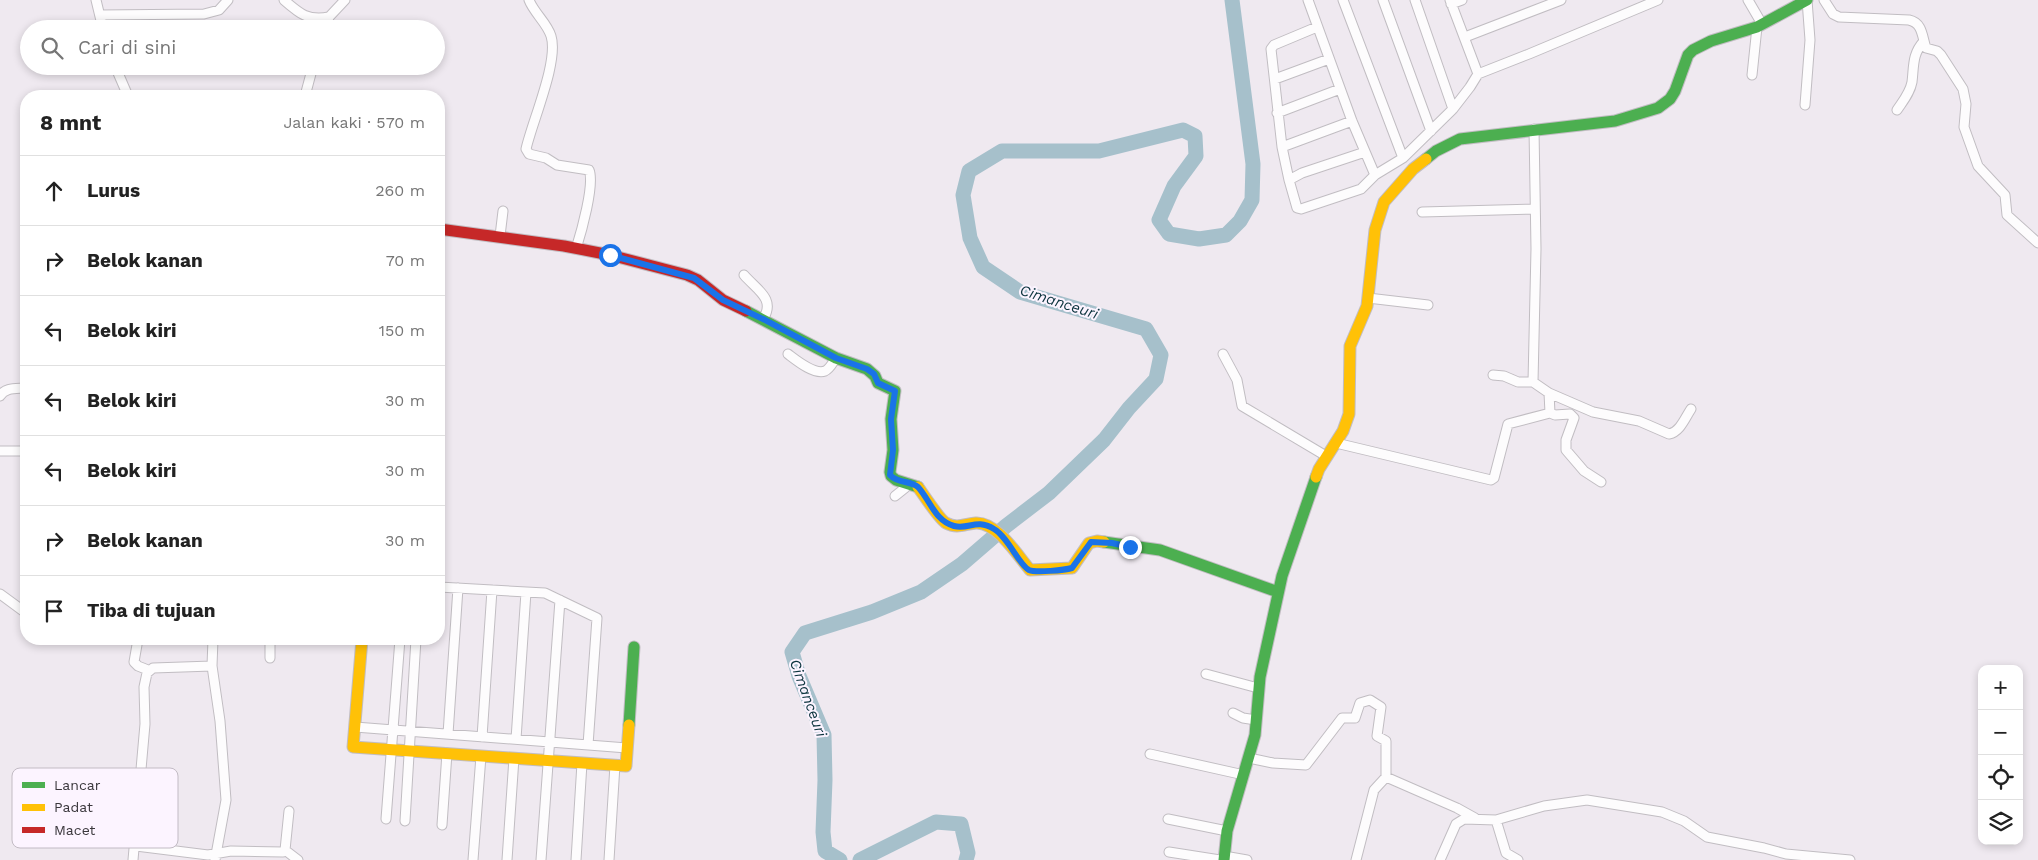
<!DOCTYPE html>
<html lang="id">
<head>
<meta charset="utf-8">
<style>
  :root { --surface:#fff; --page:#f6f6f6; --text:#222; --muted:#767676; --line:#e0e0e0 }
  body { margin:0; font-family:"Work Sans",sans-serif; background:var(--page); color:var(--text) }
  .controls { position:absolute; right:15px; bottom:15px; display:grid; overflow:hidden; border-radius:10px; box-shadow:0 2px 8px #0003 }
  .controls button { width:45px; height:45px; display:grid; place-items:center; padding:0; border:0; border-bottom:1px solid var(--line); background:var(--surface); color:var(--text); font:25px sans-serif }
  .stop { position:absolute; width:15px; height:15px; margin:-11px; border:4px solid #1a73e8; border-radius:50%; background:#fff }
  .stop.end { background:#1a73e8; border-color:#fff; box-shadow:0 1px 5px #0008 }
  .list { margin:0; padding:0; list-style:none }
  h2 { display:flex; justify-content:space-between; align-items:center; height:65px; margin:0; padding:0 20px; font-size:21px }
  h2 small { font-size:16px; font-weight:400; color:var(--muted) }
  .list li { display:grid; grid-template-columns:32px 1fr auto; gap:15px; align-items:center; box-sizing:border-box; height:70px; padding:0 20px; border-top:1px solid var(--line) }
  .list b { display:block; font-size:19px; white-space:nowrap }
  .list em { font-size:16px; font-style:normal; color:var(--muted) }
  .icon { flex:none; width:28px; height:28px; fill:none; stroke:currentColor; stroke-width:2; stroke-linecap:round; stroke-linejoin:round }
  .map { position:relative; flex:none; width:2038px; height:860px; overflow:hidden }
  .search { position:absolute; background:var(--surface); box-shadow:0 2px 8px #0003; left:20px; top:20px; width:425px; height:55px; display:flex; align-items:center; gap:12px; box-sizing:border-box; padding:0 18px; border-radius:28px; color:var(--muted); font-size:19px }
  .panel { position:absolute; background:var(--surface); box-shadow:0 2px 8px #0003; left:20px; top:90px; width:425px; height:555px; border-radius:20px }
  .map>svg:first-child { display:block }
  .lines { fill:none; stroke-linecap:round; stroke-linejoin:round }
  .river { stroke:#a6c0cb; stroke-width:15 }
  .street-casing { stroke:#c1bdc2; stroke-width:11 }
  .fast-casing { stroke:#c1bdc2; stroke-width:13 }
  .slow-casing { stroke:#c1bdc2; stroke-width:13 }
  .jam-casing { stroke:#c1bdc2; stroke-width:13 }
  .street { stroke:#fdfcfd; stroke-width:9 }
  .fast { stroke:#4caf50; stroke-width:11 }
  .slow { stroke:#ffc107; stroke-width:11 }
  .jam { stroke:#c62828; stroke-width:11 }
  .route { stroke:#1a73e8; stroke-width:6 }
  .labels { text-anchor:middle; stroke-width:4; stroke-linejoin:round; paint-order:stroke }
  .water-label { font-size:15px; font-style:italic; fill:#0c343e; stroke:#fcf4ff }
  .key { fill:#fcf4ff; stroke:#c2bbc4; stroke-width:1 }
  .key-label { font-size:14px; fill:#3a373c }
</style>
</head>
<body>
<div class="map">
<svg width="2038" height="860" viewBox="0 0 2038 860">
  <rect width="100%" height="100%" fill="#efe9f0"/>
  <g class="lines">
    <path class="river" d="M 840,860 L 825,851 L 823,832 L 825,780 L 824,735 L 799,676 L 792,652 L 805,633 L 872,612 L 921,592 L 962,564 L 1006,526 L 1049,493 L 1104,440 L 1129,408 L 1156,379 L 1161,355 L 1146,329 L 1020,292 L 983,267 L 970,238 L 963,195 L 969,171 L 1002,151 L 1099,151 L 1183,130 L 1195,136 L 1196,156 L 1174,186 L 1159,220 L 1169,234 L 1199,239 L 1226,235 L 1240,221 L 1252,200 L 1253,164 L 1232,0
      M 860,860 L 936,822 L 961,824 L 968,853 L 966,860"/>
    <defs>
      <path id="street" d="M 96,0 L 103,29
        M 284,0 C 300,14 308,21 329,17
        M 529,0 C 534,13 547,23 551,36 C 559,61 532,122 526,149 L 529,154 L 546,158 L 557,165 L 589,170 C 595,184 581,233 576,249
        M 1308,0 L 1352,121 L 1375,175
        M 1343,0 L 1403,158
        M 1383,0 L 1431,131
        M 1415,0 L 1453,109
        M 1748,0 L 1762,24
        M 1824,0 L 1833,14 L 1839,17 L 1909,20 C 1923,23 1922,37 1926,48 L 1937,51 L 1941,55 L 1963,89 L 1966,104 L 1964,127 L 1978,166 L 2005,195 L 2007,215 L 2038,243
        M 1451,4 L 1462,0
        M 100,15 L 204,14 L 219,10 L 228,0
        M 1317,27 L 1274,45 L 1271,49 L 1282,147 L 1352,121
        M 325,29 L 329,17 L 345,0
        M 1465,37 L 1561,0
        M 115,66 L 128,96
        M 1478,74 L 1529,54 L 1658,0
        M 1752,75 L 1757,27
        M 1275,79 L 1329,59
        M 305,96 L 313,66
        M 1805,105 L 1810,40 L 1807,0
        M 1897,110 C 1903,101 1910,93 1912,82 C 1914,66 1912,54 1924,41
        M 1277,113 L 1340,89
        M 1534,129 L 1536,249 L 1533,382 L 1549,393 L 1593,412 L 1639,421 L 1669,434 C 1680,432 1685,418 1691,409
        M 1282,147 L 1289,180 L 1302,173 L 1365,152
        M 1289,180 L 1297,208 L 1301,209 L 1361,189 L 1375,175 L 1403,158 L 1453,109 L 1470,87 L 1478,74 L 1450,0
        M 1422,212 L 1535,209
        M 500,236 L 503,211
        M 744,275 C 757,290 776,299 763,319
        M 1368,298 L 1428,305
        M 788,354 C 796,360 814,375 825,371 C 830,369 833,362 836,358
        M 1223,354 L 1237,380 L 1242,406 L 1326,456
        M 1493,375 L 1504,376 L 1518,382 L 1533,382
        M 1549,393 L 1550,413 L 1555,415 L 1570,414 L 1574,418 L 1566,440 L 1566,450 L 1584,471 L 1601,482
        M 0,396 C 5,387 17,389 26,388
        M 1336,443 L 1491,480 L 1494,478 L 1508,424 L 1550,413
        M 0,451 L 26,451
        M 895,496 L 905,488 L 908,483
        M 439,587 L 545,593 L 597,618 L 588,745
        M 0,594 L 26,613
        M 138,639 L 134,662 L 138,666 L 148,670
        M 270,658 L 270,639
        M 212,666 L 220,721 L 226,800 L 215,860
        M 1206,674 L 1258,688
        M 1233,713 L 1243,718 L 1256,720
        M 355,727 L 627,748
        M 448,734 L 458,588
        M 482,737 L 492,590
        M 516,739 L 526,592
        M 1150,754 L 1244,775
        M 1249,758 L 1273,763 L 1306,765 L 1342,718 L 1355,718 L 1360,703 L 1370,700 L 1381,707 L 1377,736 L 1386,741 L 1386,777
        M 386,819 L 400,639
        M 1168,819 L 1227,831
        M 1496,820 L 1506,853 L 1518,860
        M 405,821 L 416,639
        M 442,825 L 447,753
        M 136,846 L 208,855 L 231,851 L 283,852 L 285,850 L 289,811
        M 285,850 L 298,860
        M 1169,852 L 1220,860
        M 1224,856 L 1247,860
        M 133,860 L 145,724 L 144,687 L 147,673 L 153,668 L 212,666 L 213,639
        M 473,860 L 481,756
        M 507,860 L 514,758
        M 541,860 L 560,600
        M 576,860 L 582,763
        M 609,860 L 615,765
        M 1356,860 L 1374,790 L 1386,777 L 1457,808 L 1475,818
        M 1440,860 L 1456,824 L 1464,819 L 1496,820 L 1544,806 L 1587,800 L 1662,812 L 1684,821 L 1707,837 L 1764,848 L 1786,854 L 1850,860"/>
      <path id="fast" d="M 1426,159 L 1436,151 L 1460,139 L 1615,121 L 1658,108 L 1670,99 L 1675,91 L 1688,55 L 1693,50 L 1711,41 L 1757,27 L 1807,0
        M 746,311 L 836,358 L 867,369 L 875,376 L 878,383 L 895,391 L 891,419 L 893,450 L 890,472 L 891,476 L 896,480 L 918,487
        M 1104,542 L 1160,550 L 1278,592
        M 629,725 L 634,647
        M 1224,860 L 1227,831 L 1255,735 L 1260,677 L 1282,576 L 1316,477"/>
      <path id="slow" d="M 1316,477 L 1319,469 L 1343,431 L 1349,414 L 1350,346 L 1367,306 L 1375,230 L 1384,202 L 1413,169 L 1426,159
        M 918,487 C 923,494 940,520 946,523 C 957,529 965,524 976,523 C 997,522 1018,556 1030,570 L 1072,568 L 1089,543 L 1097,541 L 1104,542
        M 362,639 L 353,747 L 626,766 L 629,725"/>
      <path id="jam" d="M 439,229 L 564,246 L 610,255 L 687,275 L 698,280 L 723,300 L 746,311"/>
    </defs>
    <use href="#street" class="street-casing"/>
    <use href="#fast" class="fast-casing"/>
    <use href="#slow" class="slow-casing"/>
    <use href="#jam" class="jam-casing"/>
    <use href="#street" class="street"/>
    <use href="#fast" class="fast"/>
    <use href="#slow" class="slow"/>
    <use href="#jam" class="jam"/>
  </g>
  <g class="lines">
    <path class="route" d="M 610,255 L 694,278 L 723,300 L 763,319 L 836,358 L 867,369 L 874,374 L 878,383 L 895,391 L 891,419 L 893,450 L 890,475 C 898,484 910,480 918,487 C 930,500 935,521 954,526 C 969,530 976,518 994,529 C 1008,537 1019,565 1029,570 C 1036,573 1065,570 1072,568 L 1091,542 L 1112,543 L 1130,547"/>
  </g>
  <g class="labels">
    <g class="water-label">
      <text transform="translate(1059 302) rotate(18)" y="5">Cimanceuri</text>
      <text transform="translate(808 698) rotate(70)" y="5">Cimanceuri</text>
    </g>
  </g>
  <rect x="12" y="768" width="166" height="80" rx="8" class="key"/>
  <rect x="22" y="782" width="23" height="6" fill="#4caf50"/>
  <rect x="22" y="804" width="23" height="7" fill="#ffc107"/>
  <rect x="22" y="827" width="23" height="6" fill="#c62828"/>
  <g class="key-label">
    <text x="54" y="790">Lancar</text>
    <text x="54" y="812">Padat</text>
    <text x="54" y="835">Macet</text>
  </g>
</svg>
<div class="controls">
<button>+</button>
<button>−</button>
<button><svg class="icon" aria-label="locate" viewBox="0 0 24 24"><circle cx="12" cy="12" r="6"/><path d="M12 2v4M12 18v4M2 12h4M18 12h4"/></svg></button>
<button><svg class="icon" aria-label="layers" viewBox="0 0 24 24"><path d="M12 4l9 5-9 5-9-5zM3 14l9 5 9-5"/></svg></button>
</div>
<div class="stop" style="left:610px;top:255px"></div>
<div class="stop end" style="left:1130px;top:547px"></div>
<div class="search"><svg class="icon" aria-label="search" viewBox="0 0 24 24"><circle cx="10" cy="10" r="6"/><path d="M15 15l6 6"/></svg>Cari di sini</div>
<section class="panel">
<h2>8 mnt<small>Jalan kaki · 570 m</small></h2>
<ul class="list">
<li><svg class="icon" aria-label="ahead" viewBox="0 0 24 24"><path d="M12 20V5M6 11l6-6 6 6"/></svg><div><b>Lurus</b></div><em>260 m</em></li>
<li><svg class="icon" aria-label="right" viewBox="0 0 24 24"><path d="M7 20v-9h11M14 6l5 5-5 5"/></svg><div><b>Belok kanan</b></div><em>70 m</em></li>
<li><svg class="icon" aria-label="left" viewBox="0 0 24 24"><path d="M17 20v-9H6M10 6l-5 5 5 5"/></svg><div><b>Belok kiri</b></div><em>150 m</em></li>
<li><svg class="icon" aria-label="left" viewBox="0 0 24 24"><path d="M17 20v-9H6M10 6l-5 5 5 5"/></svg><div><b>Belok kiri</b></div><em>30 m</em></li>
<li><svg class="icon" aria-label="left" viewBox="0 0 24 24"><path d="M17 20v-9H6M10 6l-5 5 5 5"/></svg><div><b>Belok kiri</b></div><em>30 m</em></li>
<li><svg class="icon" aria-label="right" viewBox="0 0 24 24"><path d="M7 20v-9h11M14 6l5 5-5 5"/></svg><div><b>Belok kanan</b></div><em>30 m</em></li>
<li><svg class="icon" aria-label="arrive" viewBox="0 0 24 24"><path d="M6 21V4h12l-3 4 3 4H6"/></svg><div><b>Tiba di tujuan</b></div></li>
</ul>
</section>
</div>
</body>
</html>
